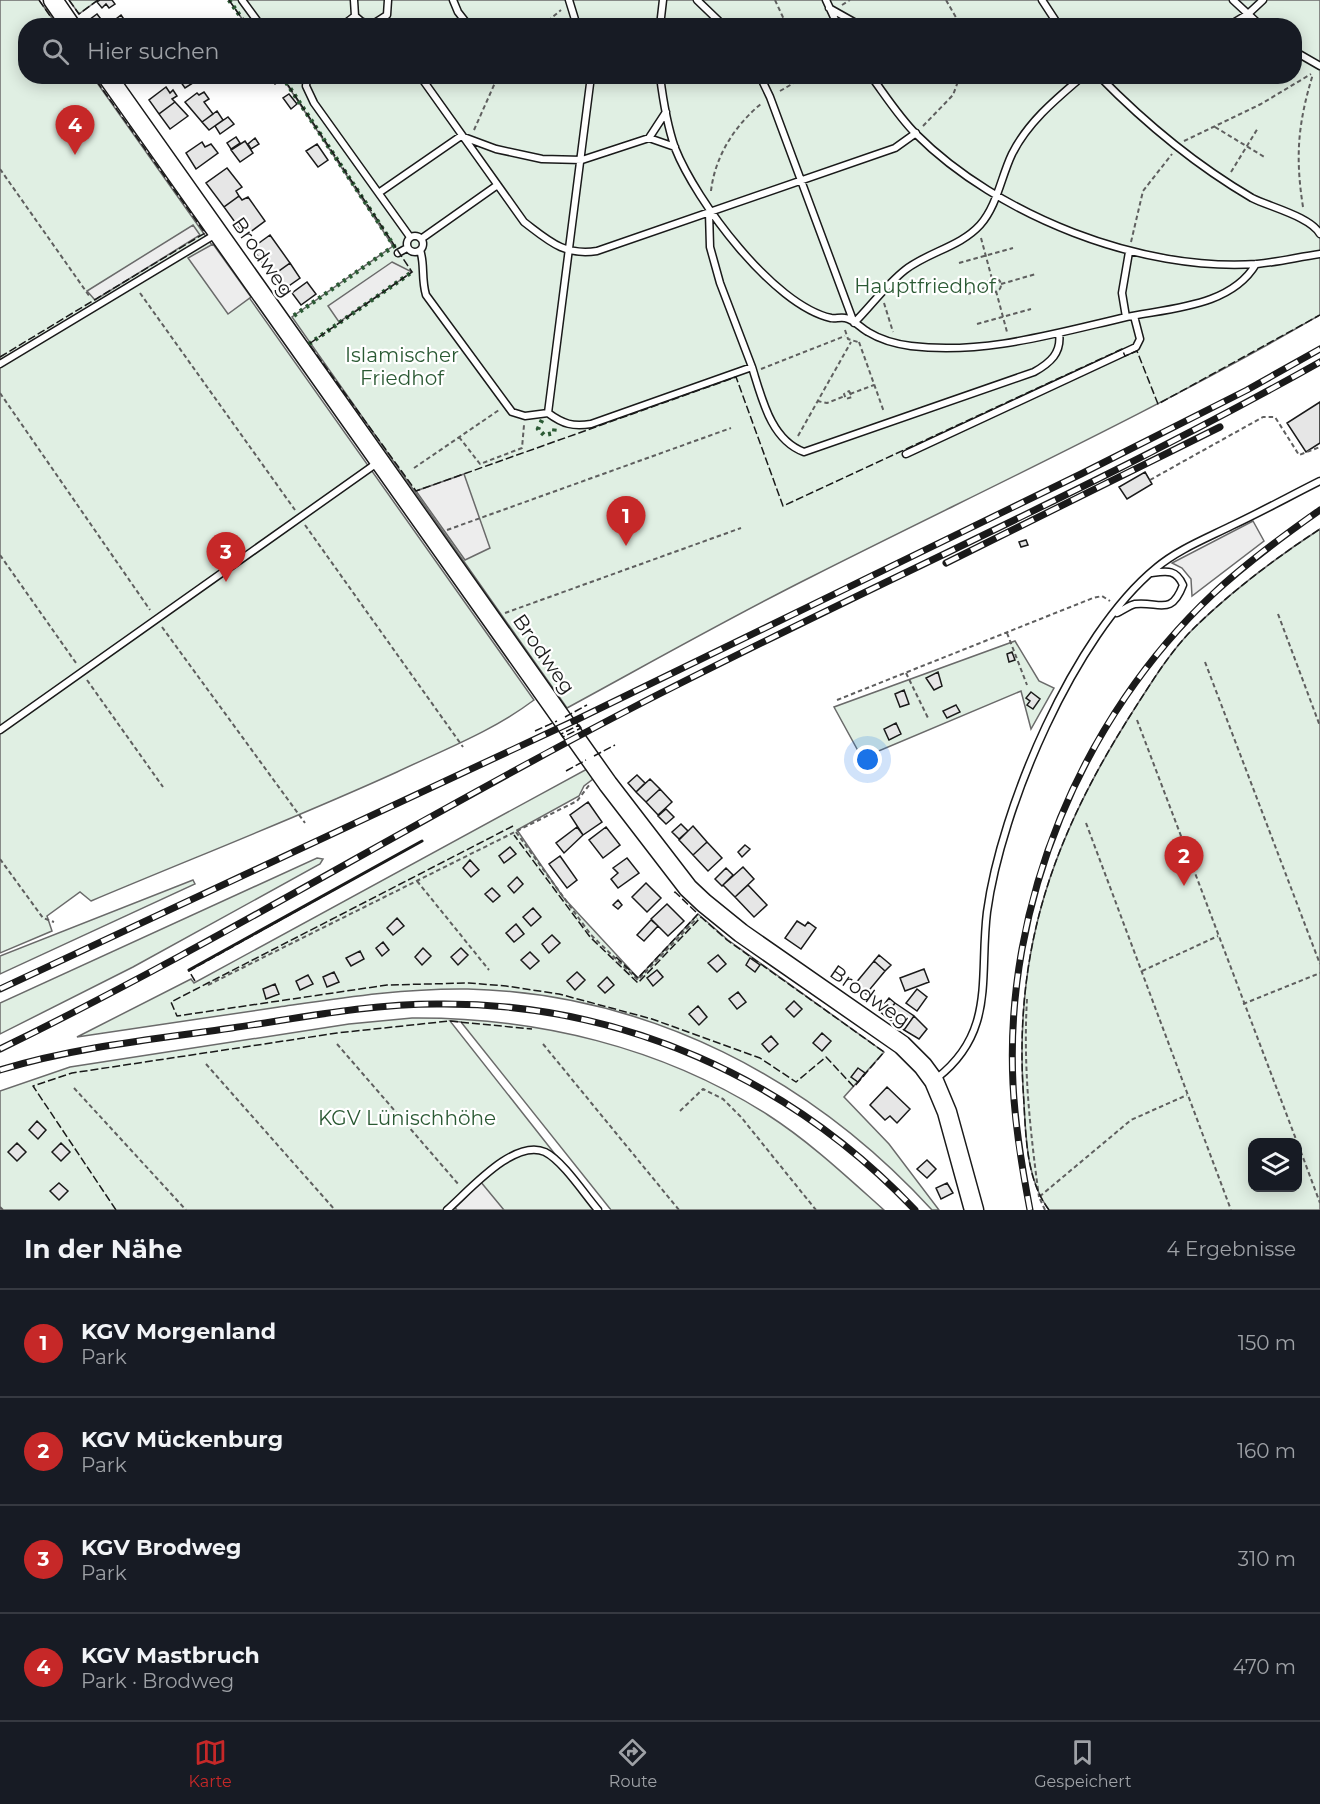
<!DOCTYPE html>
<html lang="de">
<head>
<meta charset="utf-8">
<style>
  :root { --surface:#171b24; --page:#242831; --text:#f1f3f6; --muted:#9ea1a6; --line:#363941; --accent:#c62828 }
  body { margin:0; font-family:Montserrat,sans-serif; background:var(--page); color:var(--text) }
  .controls { position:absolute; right:18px; bottom:18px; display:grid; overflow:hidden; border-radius:12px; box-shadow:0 3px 15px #0003 }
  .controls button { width:54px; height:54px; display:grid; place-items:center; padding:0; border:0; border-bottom:2px solid var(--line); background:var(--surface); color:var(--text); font:30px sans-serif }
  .you { position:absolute; left:868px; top:760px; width:21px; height:21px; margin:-15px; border:4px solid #fff; border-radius:50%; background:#1a73e8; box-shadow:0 0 0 9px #1a73e833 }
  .badge { display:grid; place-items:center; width:39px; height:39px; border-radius:50%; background:var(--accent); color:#fff; font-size:20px; font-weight:700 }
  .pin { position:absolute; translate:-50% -50px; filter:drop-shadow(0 2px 3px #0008) }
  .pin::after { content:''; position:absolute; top:32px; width:21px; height:18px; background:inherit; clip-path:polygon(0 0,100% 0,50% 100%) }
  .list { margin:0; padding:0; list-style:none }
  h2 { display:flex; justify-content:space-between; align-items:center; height:78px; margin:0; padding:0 24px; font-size:26px }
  h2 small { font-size:20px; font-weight:400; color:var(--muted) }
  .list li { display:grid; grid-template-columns:39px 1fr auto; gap:18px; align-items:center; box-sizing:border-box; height:108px; padding:0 24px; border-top:2px solid var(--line) }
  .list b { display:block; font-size:22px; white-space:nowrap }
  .list p { margin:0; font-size:20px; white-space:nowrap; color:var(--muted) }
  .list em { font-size:20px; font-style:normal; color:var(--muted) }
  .icon { flex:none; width:33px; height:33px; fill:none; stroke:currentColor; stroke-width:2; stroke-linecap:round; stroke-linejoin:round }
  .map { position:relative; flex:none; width:1320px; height:1210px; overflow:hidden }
  .search { position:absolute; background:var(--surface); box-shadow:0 3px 15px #0003; left:18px; right:18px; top:18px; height:66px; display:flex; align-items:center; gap:15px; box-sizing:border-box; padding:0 21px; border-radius:24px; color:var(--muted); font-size:22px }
  .sheet { height:510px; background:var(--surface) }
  nav { display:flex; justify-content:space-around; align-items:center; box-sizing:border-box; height:84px; border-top:2px solid var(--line); background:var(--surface); font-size:16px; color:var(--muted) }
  nav a { display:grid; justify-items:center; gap:3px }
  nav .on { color:var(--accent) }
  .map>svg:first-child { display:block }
  .green { fill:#e0efe3; stroke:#6a6a6a; stroke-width:1.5; fill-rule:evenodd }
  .parking { fill:#ededed; stroke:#6a6a6a; stroke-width:1.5 }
  .building { fill:#e6e6e6; stroke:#1a1a1a; stroke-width:1.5 }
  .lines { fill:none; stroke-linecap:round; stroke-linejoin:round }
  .lane-casing { stroke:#1a1a1a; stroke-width:9 }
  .secondary-casing { stroke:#1a1a1a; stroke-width:21 }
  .path { stroke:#5f5f5f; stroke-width:2; stroke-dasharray:4.5 3; stroke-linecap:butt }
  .lane { stroke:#fff; stroke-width:6 }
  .secondary { stroke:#fff; stroke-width:18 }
  .rail-casing { stroke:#1a1a1a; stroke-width:7 }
  .rail { stroke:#fff; stroke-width:4.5; stroke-dasharray:14; stroke-linecap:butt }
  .hedge { stroke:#2b5a34; stroke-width:4.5; stroke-dasharray:3 4.5; stroke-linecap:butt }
  .fence { stroke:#1a1a1a; stroke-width:1.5; stroke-dasharray:8 3; stroke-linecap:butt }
  .wall { stroke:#1a1a1a; stroke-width:3 }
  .labels { text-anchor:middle; stroke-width:4.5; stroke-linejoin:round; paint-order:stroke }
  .street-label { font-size:20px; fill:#1a1a1a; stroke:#fff }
  .park-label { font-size:20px; fill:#2b5a34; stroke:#fff }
</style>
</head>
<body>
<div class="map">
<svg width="1320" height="1210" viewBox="0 0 1320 1210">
  <rect width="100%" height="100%" fill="#fff"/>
  <path class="green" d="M 0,0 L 39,0 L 57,25 L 26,26 L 26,76 L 93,77 L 534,700 C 493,731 443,750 397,772 C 296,818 193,858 91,901 L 80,892 L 47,916 L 52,931 L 0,953 Z
    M 69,0 L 98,0 L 79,14 Z
    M 229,0 L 1320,0 L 1320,315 C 1155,411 981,491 811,577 C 729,618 648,664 567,708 L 292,317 L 393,246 L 282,77 L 1294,76 L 1294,26 L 247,26 Z
    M 1320,529 L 1320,1210 L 1049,1210 C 1024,1177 1026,1128 1023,1088 C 1015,946 1054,837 1128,719 C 1148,688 1169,652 1195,627 C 1232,591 1277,557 1320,529 ZM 1252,1142 L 1298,1142 L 1298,1188 L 1252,1188 Z
    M 1015,641 L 1039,681 L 1054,688 L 1031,729 L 1021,691 L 862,758 L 834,707 Z
    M 587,769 L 593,779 L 584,786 L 579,796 L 517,830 L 563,897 L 638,978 L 698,914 L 728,940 L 884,1052 L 844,1097 L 889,1144 L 939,1210 L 932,1210 C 811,1078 650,994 468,989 C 404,988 341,998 279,1007 C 211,1017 144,1027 77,1037 L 191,979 L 194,983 Z
    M 317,858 L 323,859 L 320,864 L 133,967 L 0,1034 L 0,1003 Z
    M 193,880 L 195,884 L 0,974 L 0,956 Z
    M 412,1018 C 536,1017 662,1047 768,1115 C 810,1142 847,1177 884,1210 L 611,1210 L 461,1022 L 450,1021 L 599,1210 L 0,1210 L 0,1091 L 70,1067 L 349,1024 Z"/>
  <path class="parking" d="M 193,225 L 200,235 L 95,300 L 87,291 Z
    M 213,244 L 251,297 L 228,314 L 188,258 Z
    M 392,262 L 412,272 L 339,322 L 328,306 Z
    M 464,474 L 490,548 L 465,560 L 416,491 Z
    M 1253,521 L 1264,541 L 1192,596 L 1191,579 L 1182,568 L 1172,563 Z
    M 480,1181 L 504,1210 L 457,1210 L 453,1205 Z"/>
  <path class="building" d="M 100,0 L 112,0 L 115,4 L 109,8 L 106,4 L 102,8 L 97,2 Z
    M 97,14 L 104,23 L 93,26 L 89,20 Z
    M 121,15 L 128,25 L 107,26 Z
    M 180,76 L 193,76 L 196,81 L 185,88 L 178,78 Z
    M 277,76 L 281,80 L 275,84 L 272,80 Z
    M 166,87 L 170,93 L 173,90 L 177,96 L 172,99 L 175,102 L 159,114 L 149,100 Z
    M 204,92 L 209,99 L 204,102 L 213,114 L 202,122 L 185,102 L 197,93 L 199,95 Z
    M 289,94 L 297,104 L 291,109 L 283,98 Z
    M 175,102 L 188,116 L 170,129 L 159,114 Z
    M 217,111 L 223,120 L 209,130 L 202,122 Z
    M 228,117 L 234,124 L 220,134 L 215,126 Z
    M 236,137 L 240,143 L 231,149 L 227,143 Z
    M 255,138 L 259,144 L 251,149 L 248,144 Z
    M 245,141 L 253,153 L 240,162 L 231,150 Z
    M 202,142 L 205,147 L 211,144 L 218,153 L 196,169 L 186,153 Z
    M 317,144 L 328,160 L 318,167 L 306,151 Z
    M 227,168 L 242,187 L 236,191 L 239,196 L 224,207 L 206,183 Z
    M 239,196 L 242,200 L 248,197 L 265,221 L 245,236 L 224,207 Z
    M 270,235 L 290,263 L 272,276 L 252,248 Z
    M 290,263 L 300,278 L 283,290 L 272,276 Z
    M 307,282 L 316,294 L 301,305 L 292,293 Z
    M 1320,402 L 1320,443 L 1306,452 L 1287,423 Z
    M 1145,472 L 1152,484 L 1127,499 L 1119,487 Z
    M 1026,540 L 1028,545 L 1021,547 L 1019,542 Z
    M 1012,652 L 1015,660 L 1009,662 L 1007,654 Z
    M 938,672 L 942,686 L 934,690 L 926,678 Z
    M 904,690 L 909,704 L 900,707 L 895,694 Z
    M 1031,692 L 1040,699 L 1033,709 L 1027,705 L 1030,701 L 1026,698 Z
    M 956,705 L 960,712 L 947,718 L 943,711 Z
    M 896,723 L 901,734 L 889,740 L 884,729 Z
    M 637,775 L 645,783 L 636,792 L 628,783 Z
    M 650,779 L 660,789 L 646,802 L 636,792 Z
    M 660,789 L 672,802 L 658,815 L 646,802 Z
    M 588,802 L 602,822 L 583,835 L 570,815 Z
    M 666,809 L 674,817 L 666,824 L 658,816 Z
    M 681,824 L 688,831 L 679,839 L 672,832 Z
    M 693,826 L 707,842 L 693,855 L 679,840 Z
    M 577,827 L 583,835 L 564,853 L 556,843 Z
    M 606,827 L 620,845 L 603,858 L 589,840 Z
    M 707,842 L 722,858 L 708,871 L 693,855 Z
    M 745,845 L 750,849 L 742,857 L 738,852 Z
    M 510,847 L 516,854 L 504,863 L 499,856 Z
    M 560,856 L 577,880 L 567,888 L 549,864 Z
    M 627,858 L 639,873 L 618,888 L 611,879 L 618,873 L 613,868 Z
    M 470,860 L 479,870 L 471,877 L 463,868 Z
    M 743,867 L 754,879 L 735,897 L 723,885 Z
    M 726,868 L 733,875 L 722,886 L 715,879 Z
    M 517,877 L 523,884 L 514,893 L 508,886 Z
    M 646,883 L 661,898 L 647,912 L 632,897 Z
    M 748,885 L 767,905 L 754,917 L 735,897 Z
    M 492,888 L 500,896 L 493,902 L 485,894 Z
    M 618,900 L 622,905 L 618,909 L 613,905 Z
    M 667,904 L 684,921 L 668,936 L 651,919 Z
    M 533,908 L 541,917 L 531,926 L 523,917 Z
    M 397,918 L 404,926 L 393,935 L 387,928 Z
    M 651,920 L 658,926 L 644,941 L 637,935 Z
    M 797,921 L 805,926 L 808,922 L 816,928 L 801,949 L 785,938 Z
    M 516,924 L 524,934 L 514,942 L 506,933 Z
    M 552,935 L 560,943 L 549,953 L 542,944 Z
    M 383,942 L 389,950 L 382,956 L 376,948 Z
    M 423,948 L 431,956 L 422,965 L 415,957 Z
    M 461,948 L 468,955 L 458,965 L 451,957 Z
    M 360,951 L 364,959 L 351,966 L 346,958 Z
    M 530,952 L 539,961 L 530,969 L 521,960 Z
    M 718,955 L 726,964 L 717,972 L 708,963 Z
    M 879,955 L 891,965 L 885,971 L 874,961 Z
    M 750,958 L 760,965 L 755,972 L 746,965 Z
    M 874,961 L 885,971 L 866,994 L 855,984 Z
    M 924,969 L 929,982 L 905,991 L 900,978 Z
    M 657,970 L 663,977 L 653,986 L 647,978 Z
    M 334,972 L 339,982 L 327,987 L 323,977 Z
    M 577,972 L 585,980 L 575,990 L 567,981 Z
    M 308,975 L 313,984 L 300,990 L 296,981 Z
    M 607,977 L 614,985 L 605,993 L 598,986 Z
    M 275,984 L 279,994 L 266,999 L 263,989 Z
    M 917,989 L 927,997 L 917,1011 L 906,1003 Z
    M 738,992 L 746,1002 L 737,1009 L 729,999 Z
    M 889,998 L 895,1003 L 885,1016 L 879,1011 Z
    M 794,1001 L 802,1009 L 794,1017 L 786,1009 Z
    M 895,1003 L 914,1016 L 904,1030 L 885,1016 Z
    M 698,1006 L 707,1017 L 699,1025 L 689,1014 Z
    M 914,1016 L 927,1029 L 919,1039 L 904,1030 Z
    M 822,1033 L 831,1041 L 822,1051 L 813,1043 Z
    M 771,1036 L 778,1044 L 769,1052 L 762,1044 Z
    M 858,1068 L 865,1073 L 858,1082 L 851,1077 Z
    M 887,1087 L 910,1109 L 897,1123 L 890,1116 L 885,1120 L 870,1105 Z
    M 37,1121 L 46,1130 L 38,1139 L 29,1130 Z
    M 17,1143 L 26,1152 L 17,1161 L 8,1152 Z
    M 61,1143 L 70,1152 L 61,1161 L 52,1152 Z
    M 927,1160 L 936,1169 L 927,1178 L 917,1169 Z
    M 59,1183 L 68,1191 L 59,1200 L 50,1191 Z
    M 947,1183 L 953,1193 L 941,1199 L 936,1188 Z"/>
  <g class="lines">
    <defs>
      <path id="lane" d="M 242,0 L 261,26
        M 354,0 L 355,16 L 362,22 L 373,24 L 387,15 L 388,0
        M 453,0 L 458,12 L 469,26
        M 569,0 L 577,26
        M 697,0 L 724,26
        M 826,0 L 838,26
        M 1042,0 L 1059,26
        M 1233,0 L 1261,26
        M 829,8 L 861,26
        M 342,26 L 355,16
        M 660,26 L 663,0
        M 1228,26 L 1248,14 L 1263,0
        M 1294,51 L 1320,66
        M 307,76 L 306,86 L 314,103 L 410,237
        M 420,76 L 524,222 C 549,241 564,256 597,251 L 895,148 L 916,133
        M 591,76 L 548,413 C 563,424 573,427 591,424 L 752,367 C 762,399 771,440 804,452 L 1034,372 C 1050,363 1062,353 1059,333
        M 660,76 C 663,100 667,125 675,148 C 696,201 773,305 831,318 C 835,319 840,317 845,318 C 853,319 861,328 868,332 C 881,340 896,344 911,346 C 982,355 1053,334 1122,318 C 1167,308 1230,308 1256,264
        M 760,76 L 770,97 L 854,323 C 871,306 886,285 905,270 C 928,252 960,247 980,225 C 997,206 1001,177 1012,154 C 1028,122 1056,99 1083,76
        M 871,76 C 885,95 899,117 916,134 C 998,216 1141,272 1257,264 C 1278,262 1299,257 1320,254
        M 1099,76 C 1146,124 1194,164 1252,198 C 1270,207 1311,217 1320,234
        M 649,138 L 675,147
        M 380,192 L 461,136 L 496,149 L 542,159 L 582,160 L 649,138 L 666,112
        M 709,212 L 710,247 L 720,283 L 752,367
        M407 244a8 8 0 1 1 16 0a8 8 0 1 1-16 0Z
        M 421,239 L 496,186
        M 420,250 C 425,264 421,278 426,295 L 512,412 L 525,416 L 548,413
        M 398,253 L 407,248
        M 1126,317 L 1122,293 L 1129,252
        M 0,364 L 216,234
        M 906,454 L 1136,347 L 1140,339 L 1134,316
        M 1117,613 C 1123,610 1130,605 1135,604 C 1159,601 1171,617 1183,585 C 1176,569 1167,571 1151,573
        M 0,730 L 377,463
        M 937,1078 C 996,1032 979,977 987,912 C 1001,808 1074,635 1156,568 C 1177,550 1207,538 1231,526 C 1261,512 1290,496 1320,481
        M 447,1210 C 469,1191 514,1138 545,1152 C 563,1161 585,1195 598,1210"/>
      <path id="secondary" d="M 53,0 L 71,26
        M 107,76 L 608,784 L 688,888 L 704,903 L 741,933 L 902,1045 L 923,1066 L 934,1081 L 947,1112 L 974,1210"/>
    </defs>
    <use href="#lane" class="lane-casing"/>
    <use href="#secondary" class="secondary-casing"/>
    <path class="path" d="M 775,0 L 787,26
      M 946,0 L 961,26
      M 842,5 L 850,0
      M 542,26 L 561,10
      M 780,91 L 806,76
      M 923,126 L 953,95 L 960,76
      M 1215,127 L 1266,158
      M 474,130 L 498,76
      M 1184,141 L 1261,104 L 1311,74
      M 0,169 L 90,297
      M 1231,172 L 1258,128
      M 711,191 C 715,156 735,125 762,103
      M 1303,207 C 1295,156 1298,123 1313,74
      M 981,238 L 992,279
      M 1131,242 L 1143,191 L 1172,154
      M 959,263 L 1013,248
      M987 285a7 7 0 1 1 14 0a7 7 0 1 1-14 0Z
      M 1001,284 L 1036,274
      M 996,291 L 1007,332
      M 140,293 L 295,510
      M 968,294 L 988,287
      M 884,303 L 893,332
      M 977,324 L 1031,309
      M 845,330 L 848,339 L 858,342
      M 859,342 L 884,412
      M 761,369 L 845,336
      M 849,391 L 852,397 L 846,399 L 844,394 Z
      M 0,393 L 150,610
      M 850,394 L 874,385
      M 817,401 L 827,403 L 845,396
      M 798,436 L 851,342
      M 459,437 L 480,464 L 522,448 L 524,425
      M 414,468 L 499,410
      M 1150,480 L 1263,417 L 1275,417 L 1299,455 L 1320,447
      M 305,525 L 463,747
      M 447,530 L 731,428
      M 0,555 L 76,663
      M 505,613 L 741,528
      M 1278,614 L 1320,726
      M 162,627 L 305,823
      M 1007,633 L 1027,685
      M 1205,662 L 1320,964
      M 906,673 L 929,720
      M 87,680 L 163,787
      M 837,700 L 1093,598 L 1102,596 L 1110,601
      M 1137,720 L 1297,1142
      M 1086,823 L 1231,1210
      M 516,832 L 591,935 L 638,980 L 697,918
      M 0,859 L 43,918 L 54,922
      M 417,881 L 489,970
      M 1142,971 L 1218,936
      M 208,985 L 577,801 L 590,784
      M 1027,999 C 1023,1066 1030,1130 1039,1197
      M 1243,1004 L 1320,973
      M 337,1044 L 459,1185
      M 543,1044 L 679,1210
      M 206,1064 L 335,1210
      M 74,1088 L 186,1210
      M 680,1111 L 703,1089 L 723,1099 L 741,1117 L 816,1210
      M 1298,1144 L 1320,1203
      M 0,1207 L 3,1210
      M 1045,1210 L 1039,1197 L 1131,1120 L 1187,1095"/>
    <use href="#lane" class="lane"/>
    <use href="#secondary" class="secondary"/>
    <defs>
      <path id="rail" d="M 946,563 L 1220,427
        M 0,989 L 576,720 L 1081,474 L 1247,390 L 1320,349
        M 0,1049 C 216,944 419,818 632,708 C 860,590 1096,488 1320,362
        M 0,1070 C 75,1047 155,1039 232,1028 C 300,1018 368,1004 437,1004 C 619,1002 790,1078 915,1210
        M 1030,1210 C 1022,1168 1015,1127 1013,1084 C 1004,904 1082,717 1213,594 C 1246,563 1283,536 1320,510"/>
    </defs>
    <use href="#rail" class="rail-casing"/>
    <use href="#rail" class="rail"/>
    <path class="hedge" d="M 229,0 L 247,26
      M 282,76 L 394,246 L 292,317
      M 309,344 L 412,272
      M 542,420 L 538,429 L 544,435 L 554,433 L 555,425"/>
    <path class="fence" d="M 39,0 L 57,26
      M 69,0 L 79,14 L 98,0
      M 229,0 L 247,26
      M 282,76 L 412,272 L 309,344 L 416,491 L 736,377 L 783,506 L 1122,349 L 1125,356 L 1137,351 L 1158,404 L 1320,315
      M 0,357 L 205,233 L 93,76
      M 565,717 L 587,705
      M 579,725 L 581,728 L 563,737 L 561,734 Z
      M 535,731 L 557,721
      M 594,756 L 615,745
      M 566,771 L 586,760
      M 513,826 L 171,1002 L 177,1016 L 387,985 L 469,983 L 506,986 L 559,994 L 652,1019 L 760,1058 L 796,1082 L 826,1057 L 854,1087 L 884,1052 L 727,940 L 701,917 L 638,983 L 590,937 L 514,835
      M 616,957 L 638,978 L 698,914 L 675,892 L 673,894
      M 195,981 L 189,971 L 404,851
      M 116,1210 L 33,1086 L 72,1073 L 337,1033 L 449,1021 L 532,1029
      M 1049,1210 C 1024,1177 1026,1128 1023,1088 C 1015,946 1054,837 1128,719 C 1148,688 1169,652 1195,627 C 1232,591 1277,557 1320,529"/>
    <path class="wall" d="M 189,970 L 422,841"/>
  </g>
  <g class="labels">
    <g class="street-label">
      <text transform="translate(263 257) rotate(55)" y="7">Brodweg</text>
      <text transform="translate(544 654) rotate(55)" y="7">Brodweg</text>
      <text transform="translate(870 996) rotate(35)" y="7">Brodweg</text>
    </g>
    <g class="park-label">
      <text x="925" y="293">Hauptfriedhof</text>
      <text x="402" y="362">Islamischer<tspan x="402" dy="23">Friedhof</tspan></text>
      <text x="407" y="1125">KGV Lünischhöhe</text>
    </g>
  </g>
</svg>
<div class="controls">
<button><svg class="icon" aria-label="layers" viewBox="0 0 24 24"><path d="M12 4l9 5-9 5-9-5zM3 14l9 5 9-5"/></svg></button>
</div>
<div class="you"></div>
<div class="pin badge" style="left:626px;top:546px">1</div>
<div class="pin badge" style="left:1184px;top:886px">2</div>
<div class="pin badge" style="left:226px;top:582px">3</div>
<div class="pin badge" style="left:75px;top:155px">4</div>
<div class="search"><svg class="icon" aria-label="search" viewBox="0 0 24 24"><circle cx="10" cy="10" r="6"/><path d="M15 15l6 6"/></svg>Hier suchen</div>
</div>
<section class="sheet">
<h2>In der Nähe<small>4 Ergebnisse</small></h2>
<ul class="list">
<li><span class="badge">1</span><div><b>KGV Morgenland</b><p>Park</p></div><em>150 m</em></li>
<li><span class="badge">2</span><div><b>KGV Mückenburg</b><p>Park</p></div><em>160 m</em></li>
<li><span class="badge">3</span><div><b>KGV Brodweg</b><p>Park</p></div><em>310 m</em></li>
<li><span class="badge">4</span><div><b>KGV Mastbruch</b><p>Park · Brodweg</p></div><em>470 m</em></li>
</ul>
</section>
<nav>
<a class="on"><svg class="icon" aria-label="map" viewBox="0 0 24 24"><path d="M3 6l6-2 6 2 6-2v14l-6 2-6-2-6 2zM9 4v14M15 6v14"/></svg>Karte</a>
<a><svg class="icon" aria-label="directions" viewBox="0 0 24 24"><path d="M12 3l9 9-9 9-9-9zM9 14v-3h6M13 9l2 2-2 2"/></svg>Route</a>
<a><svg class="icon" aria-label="saved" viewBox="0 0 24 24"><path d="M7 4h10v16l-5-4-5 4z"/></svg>Gespeichert</a>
</nav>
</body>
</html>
